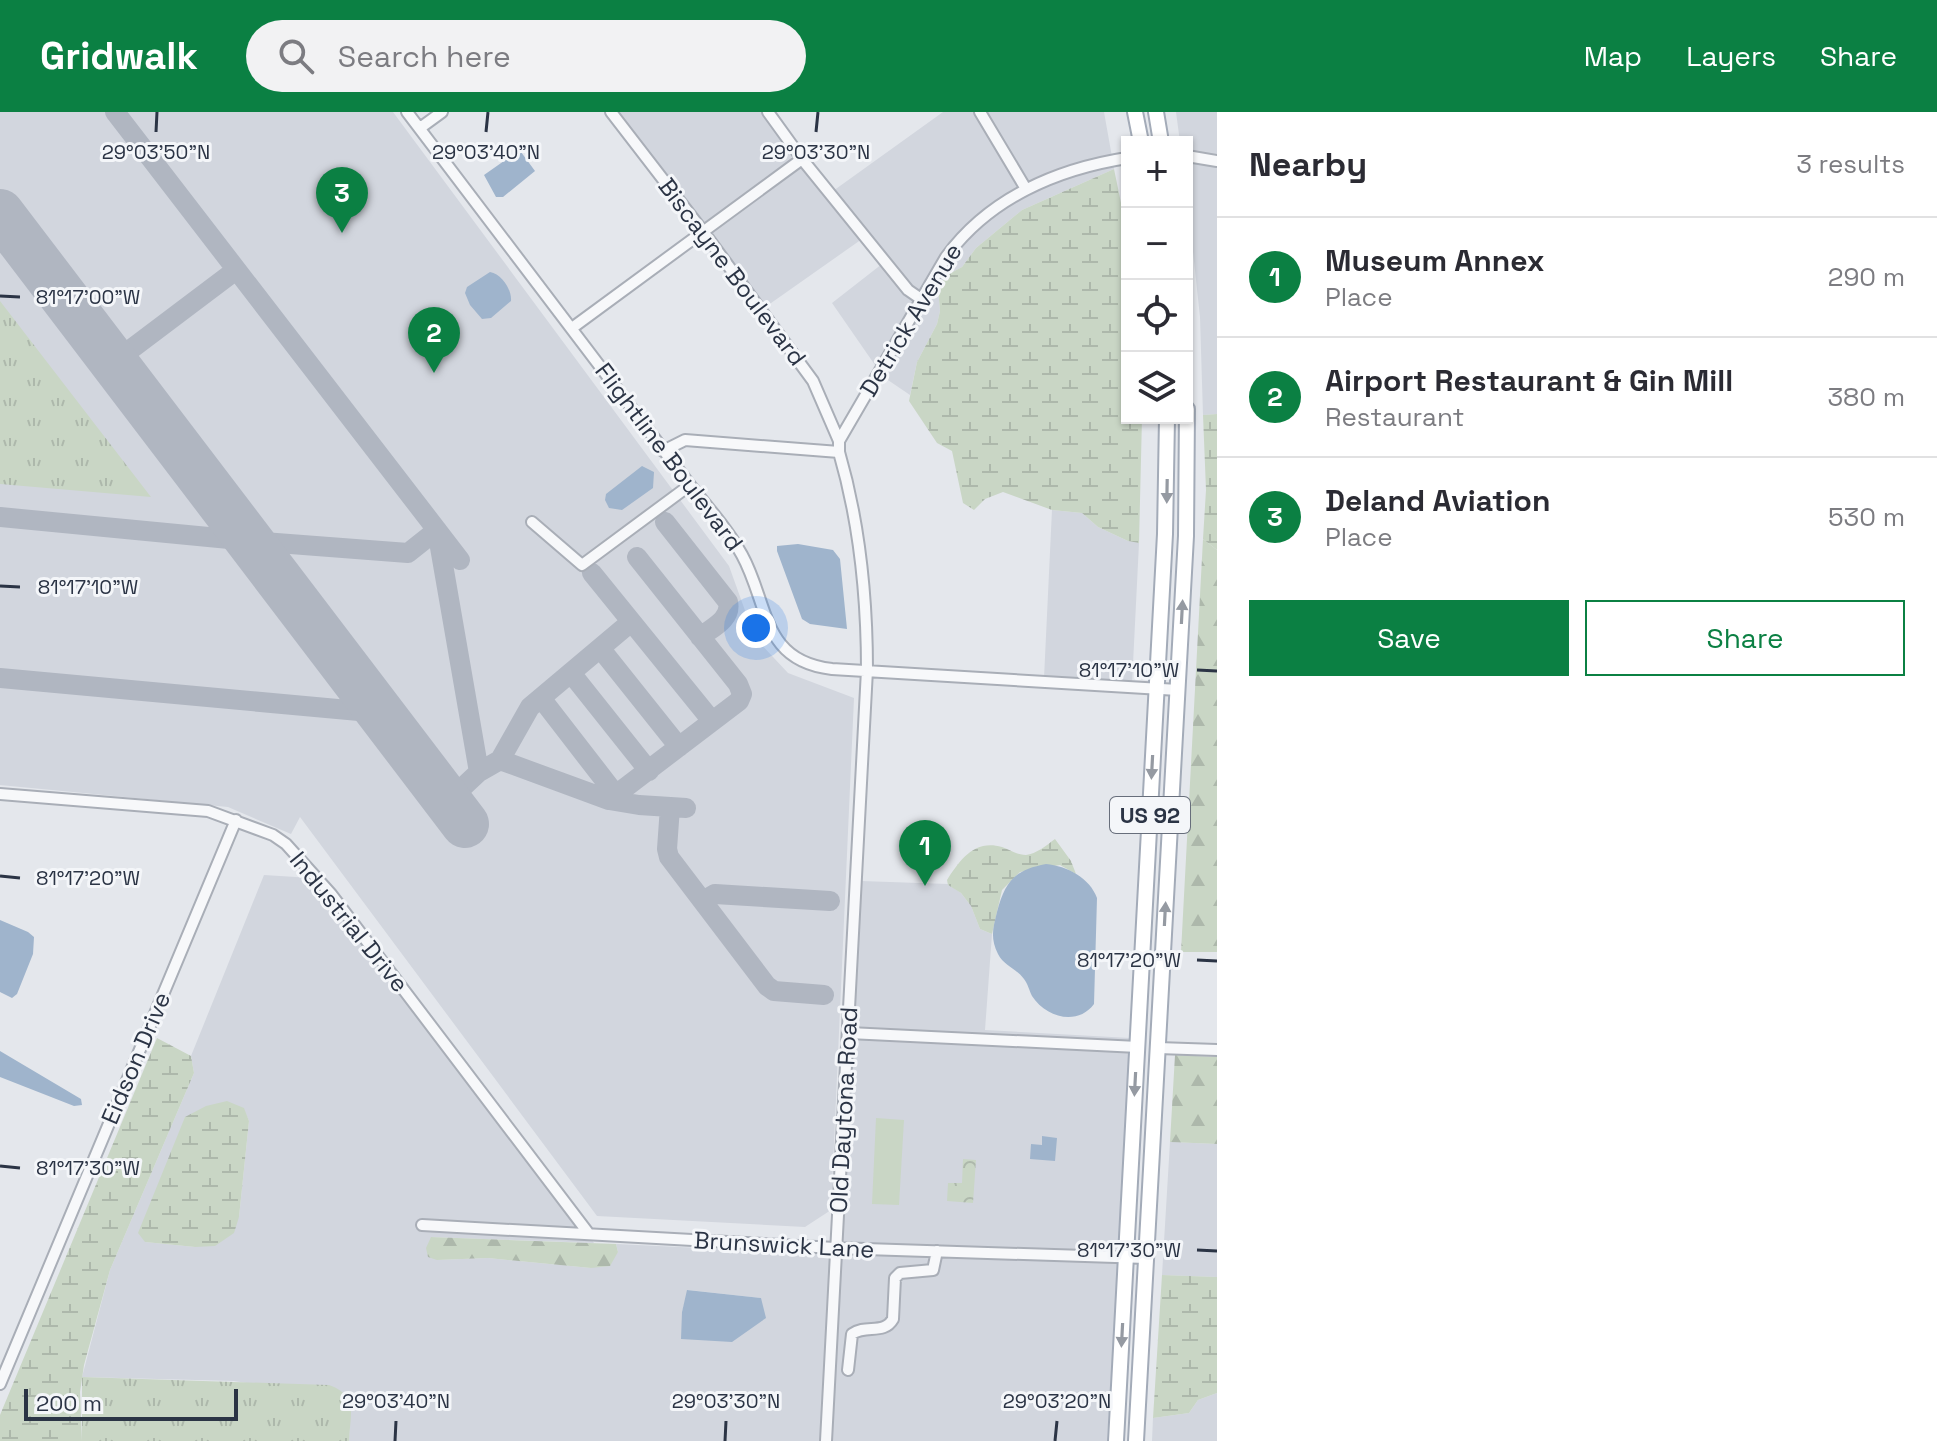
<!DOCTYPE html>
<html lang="en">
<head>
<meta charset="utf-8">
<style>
  :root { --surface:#fff; --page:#f2f2f3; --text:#2b2b33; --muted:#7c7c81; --line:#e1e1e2; --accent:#0b8043 }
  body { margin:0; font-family:"Space Grotesk",sans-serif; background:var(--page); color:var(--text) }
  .controls { position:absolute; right:24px; top:24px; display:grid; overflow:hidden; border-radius:0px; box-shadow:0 2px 6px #0004 }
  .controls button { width:72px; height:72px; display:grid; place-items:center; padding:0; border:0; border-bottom:2px solid var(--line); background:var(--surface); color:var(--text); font:40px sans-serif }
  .scale { position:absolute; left:24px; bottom:20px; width:214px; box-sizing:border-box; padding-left:8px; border:4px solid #2b3445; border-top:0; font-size:22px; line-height:28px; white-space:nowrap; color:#2b3445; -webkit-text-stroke:6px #f4f6f9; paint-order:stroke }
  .you { position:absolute; left:756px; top:516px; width:28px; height:28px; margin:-20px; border:6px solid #fff; border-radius:50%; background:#1a73e8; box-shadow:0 0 0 12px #1a73e833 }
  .badge { display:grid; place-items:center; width:52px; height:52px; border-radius:50%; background:var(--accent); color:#fff; font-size:26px; font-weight:700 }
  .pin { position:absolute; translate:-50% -66px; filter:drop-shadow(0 2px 4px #0008) }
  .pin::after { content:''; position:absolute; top:42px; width:28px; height:24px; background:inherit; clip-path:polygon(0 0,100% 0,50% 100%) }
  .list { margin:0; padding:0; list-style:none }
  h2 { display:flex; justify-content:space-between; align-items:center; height:104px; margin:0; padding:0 32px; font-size:34px }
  h2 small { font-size:26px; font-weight:400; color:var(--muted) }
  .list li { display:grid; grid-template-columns:52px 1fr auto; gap:24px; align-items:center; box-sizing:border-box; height:120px; padding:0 32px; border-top:2px solid var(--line) }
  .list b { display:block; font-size:30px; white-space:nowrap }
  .list p { margin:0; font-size:26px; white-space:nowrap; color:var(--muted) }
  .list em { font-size:26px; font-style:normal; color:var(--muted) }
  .actions { display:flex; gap:16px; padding:24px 32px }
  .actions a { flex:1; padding:18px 0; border:2px solid var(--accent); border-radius:0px; text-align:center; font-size:28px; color:var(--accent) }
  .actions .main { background:var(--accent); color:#fff }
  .icon { flex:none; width:44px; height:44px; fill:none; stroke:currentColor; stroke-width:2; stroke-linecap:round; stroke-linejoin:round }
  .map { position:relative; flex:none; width:1217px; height:1329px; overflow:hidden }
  header { display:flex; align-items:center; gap:48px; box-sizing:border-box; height:112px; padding:0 40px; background:var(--accent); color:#fff }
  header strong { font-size:38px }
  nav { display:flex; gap:44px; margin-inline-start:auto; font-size:28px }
  .search { width:560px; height:72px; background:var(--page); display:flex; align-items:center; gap:20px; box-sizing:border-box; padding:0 28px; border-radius:44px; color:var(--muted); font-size:30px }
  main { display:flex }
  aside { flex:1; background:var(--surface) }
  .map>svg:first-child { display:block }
  .built { fill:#d2d6de; fill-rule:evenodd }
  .grass { fill:url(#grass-tufts) }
  .forest { fill:url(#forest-firs) }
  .wetland { fill:url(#wetland-marsh) }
  .park { fill:url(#park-crowns) }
  .garden { fill:#c9d6c5 }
  .water { fill:#9fb4cc }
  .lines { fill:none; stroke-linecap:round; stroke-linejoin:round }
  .taxiway { stroke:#b0b6c1; stroke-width:20 }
  .runway { stroke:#b0b6c1; stroke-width:48 }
  .minor-casing { stroke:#a9aeb7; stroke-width:14 }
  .major-casing { stroke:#a3abb8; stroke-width:18 }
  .minor { stroke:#f7f8fa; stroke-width:10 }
  .major { stroke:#fff; stroke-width:14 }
  .oneway { fill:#959aa2 }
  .ticks { fill:none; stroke:#2b3445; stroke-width:3 }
  .labels { text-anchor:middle; stroke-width:6; stroke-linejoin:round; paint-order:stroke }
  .shield { fill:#f4f6f9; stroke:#676e7b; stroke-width:2 }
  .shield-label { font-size:22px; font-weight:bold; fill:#2b3445 }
  .street-label { font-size:24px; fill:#2b3445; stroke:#f4f6f9 }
  .ticks-label { font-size:20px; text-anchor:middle; fill:#2b3445; stroke:#f4f6f9; stroke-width:6; stroke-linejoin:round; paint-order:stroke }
</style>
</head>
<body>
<header>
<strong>Gridwalk</strong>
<div class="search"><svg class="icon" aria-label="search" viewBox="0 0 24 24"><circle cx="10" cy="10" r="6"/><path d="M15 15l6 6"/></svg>Search here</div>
<nav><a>Map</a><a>Layers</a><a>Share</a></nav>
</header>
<main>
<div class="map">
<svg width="1217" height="1329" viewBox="0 0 1217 1329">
  <defs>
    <pattern id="grass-tufts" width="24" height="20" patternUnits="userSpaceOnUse" patternTransform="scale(2)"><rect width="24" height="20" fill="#c9d6c5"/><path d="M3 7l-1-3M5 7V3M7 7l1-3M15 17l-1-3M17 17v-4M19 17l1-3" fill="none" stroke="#adb8ab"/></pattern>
    <pattern id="forest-firs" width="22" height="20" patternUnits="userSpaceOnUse" patternTransform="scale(2)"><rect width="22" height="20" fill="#c9d6c5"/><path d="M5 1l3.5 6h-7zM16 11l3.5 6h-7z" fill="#adb8ab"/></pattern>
    <pattern id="wetland-marsh" width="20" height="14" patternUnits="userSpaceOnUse" patternTransform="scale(2)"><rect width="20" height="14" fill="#c9d6c5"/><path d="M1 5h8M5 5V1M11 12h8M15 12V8" fill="none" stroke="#adb8ab"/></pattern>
    <pattern id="park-crowns" width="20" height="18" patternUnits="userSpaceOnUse" patternTransform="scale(2)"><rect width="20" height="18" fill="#c9d6c5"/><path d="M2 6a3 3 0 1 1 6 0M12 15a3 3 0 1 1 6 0" fill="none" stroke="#adb8ab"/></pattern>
  </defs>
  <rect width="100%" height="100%" fill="#e4e7ec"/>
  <path class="built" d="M 0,0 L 393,0 L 729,454 L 747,504 L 760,531 L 788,561 L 854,586 L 831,1098 L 805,1115 L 597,1104 L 300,705 L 291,722 L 228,695 L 0,673 Z
    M 616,0 L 764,0 L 797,46 L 703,113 Z
    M 943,0 L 975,0 L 1020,75 L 987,97 L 956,124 L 920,181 L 911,175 L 833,79 Z
    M 984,0 L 1104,0 L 1112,45 L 1057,59 L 1027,72 Z
    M 1176,0 L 1217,0 L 1217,45 L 1187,40 L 1187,30 L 1180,30 Z
    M 1187,47 L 1217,53 L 1217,302 L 1203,303 L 1200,205 L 1187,84 Z
    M 801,52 L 862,127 L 764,196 L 708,119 Z
    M 1113,52 L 1114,57 L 1022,98 L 976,136 L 962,155 L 947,163 L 938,176 L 940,199 L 937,212 L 917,250 L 910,283 L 882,264 L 950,146 L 962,129 L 992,103 L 1028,80 L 1060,65 Z
    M 882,152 L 916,188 L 877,256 L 832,191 Z
    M 1052,398 L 1082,401 L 1098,415 L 1128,429 L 1139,431 L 1132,572 L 1044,566 Z
    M 264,763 L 312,766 L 594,1131 L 432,1125 L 437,1148 L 488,1146 L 591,1156 L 618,1140 L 616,1132 L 831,1142 L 822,1329 L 349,1329 L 350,1287 L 234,1269 L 82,1265 L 110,1158 L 194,961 L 191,944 ZM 243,996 L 249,1009 L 239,1105 L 195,1135 L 145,1130 ZM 688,1178 L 761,1186 L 682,1200 Z
    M 861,769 L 948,772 L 961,781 L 971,794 L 980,817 L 992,822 L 985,918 L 1130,926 L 1130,931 L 853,918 Z
    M 853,925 L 1129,939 L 1118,1141 L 840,1132 Z
    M 1170,1030 L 1217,1032 L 1217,1165 L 1162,1163 Z
    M 839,1140 L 933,1142 L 930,1154 L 899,1158 L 887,1210 L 848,1221 L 844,1261 L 852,1262 L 856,1224 L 863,1221 L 885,1220 L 893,1215 L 899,1167 L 902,1165 L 937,1159 L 941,1143 L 1118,1149 L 1107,1329 L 830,1329 Z
    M 1217,1281 L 1217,1329 L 1152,1329 L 1153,1306 L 1189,1301 L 1198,1288 Z"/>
  <path class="grass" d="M 0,189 L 151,385 L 0,372 Z
    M 82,1265 L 329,1273 C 359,1284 350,1301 349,1329 L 82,1329 Z"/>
  <path class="forest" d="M 1203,427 L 1217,438 L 1217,840 L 1181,840 Z
    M 1175,943 L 1217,945 L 1217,1032 L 1170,1030 Z
    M 431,1125 L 616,1132 L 618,1140 L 610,1154 L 591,1156 L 488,1146 L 437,1148 L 428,1145 L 426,1136 Z"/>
  <path class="wetland" d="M 1114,57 L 1127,120 L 1127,306 L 1142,306 L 1139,431 L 1128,429 L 1098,415 L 1082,401 L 1052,398 L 1003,380 L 985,387 L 974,398 L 963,391 L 952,339 L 937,331 L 909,289 L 917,250 L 937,212 L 940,199 L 938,176 L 947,163 L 962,155 L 976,136 L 1022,98 Z
    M 1217,302 L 1217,438 L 1203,427 L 1206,378 L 1203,303 Z
    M 1055,727 L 1071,749 L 1076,762 L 1060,753 L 1020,760 L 1002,778 L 992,822 L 980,817 L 971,794 L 961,781 L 948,773 L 947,768 C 960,748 974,727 1002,735 C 1011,738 1016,743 1026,743 C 1036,742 1047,733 1055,727 Z
    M 157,926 L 191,944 L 194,961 L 110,1158 L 84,1253 L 80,1280 L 82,1329 L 0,1329 L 0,1303 Z
    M 227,989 L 244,996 L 249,1009 L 239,1105 L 234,1121 L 215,1134 L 195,1135 L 145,1130 L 138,1121 L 185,1005 L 206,994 Z
    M 1162,1163 L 1217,1165 L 1217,1281 L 1198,1288 L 1189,1301 L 1153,1306 Z"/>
  <path class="park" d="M 963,1047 L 976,1048 L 973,1091 L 947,1089 L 948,1071 L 962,1071 Z"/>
  <path class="garden" d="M 876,1006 L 904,1008 L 899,1093 L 872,1092 Z"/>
  <path class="water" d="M 518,39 L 521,40 L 535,59 L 503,85 L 496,85 L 484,63 Z
    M 490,160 C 502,162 512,178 511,189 L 491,206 L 482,207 L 470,193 L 465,181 L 467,175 Z
    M 642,354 L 654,360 L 653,376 L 622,398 L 609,396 L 605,388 L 606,382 Z
    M 798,432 L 833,438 L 840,447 L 847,517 L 810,512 L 802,507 L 777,439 L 777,434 Z
    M 1046,752 C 1067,754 1090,766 1097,786 L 1094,892 C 1078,914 1046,906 1032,884 C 1029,878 1028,872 1024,867 C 1016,856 1004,854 998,842 C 990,826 993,816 997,800 C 1005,770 1014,758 1046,752 Z
    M 0,808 L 28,820 L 34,825 L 33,842 L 17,882 L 12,886 L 0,880 Z
    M 0,939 L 81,987 L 82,993 L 74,994 L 0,965 Z
    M 1042,1024 L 1057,1026 L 1055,1049 L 1030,1047 L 1031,1032 L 1042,1033 Z
    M 687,1178 L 761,1186 L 766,1206 L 732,1230 L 681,1227 L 682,1200 Z"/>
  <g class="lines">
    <path class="taxiway" d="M 115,0 L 460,448
      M 114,250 L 236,158
      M 0,405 L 250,429 L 408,441 L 437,418 L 479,660 L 448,689
      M 665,410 L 728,490 C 732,507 712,516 700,525
      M 592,461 L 712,609
      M 600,536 L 679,635
      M 571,561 L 649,659
      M 0,566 L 381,601
      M 541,586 L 616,683
      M 500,648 L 530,595 L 631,510
      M 479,660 L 500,648 L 609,688 L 639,693 L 686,696
      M 609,688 L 739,589 L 742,582 L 738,572 L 637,445
      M 670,695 L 667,737 L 669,745 L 767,874 L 774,879 L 824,883
      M 703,789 L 715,782 L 830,789"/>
    <path class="runway" d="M 0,101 L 465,712"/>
    <defs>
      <path id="minor" d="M 407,0 L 690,373 C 708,395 728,418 742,443 C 769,492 761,549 832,557 L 1178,578
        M 611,0 L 702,118 L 813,269 L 839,329 L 839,340 C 860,412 867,483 867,558 L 826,1329
        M 768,0 L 802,47 L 908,178 L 921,187
        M 980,0 L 1026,77
        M 420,16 L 442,0
        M 1187,44 L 1217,49
        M 572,216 L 802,47
        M 839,329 L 946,145 C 989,86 1057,57 1127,46
        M 663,339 L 685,328 L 839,340
        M 532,410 L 582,453 L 690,373
        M 0,682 L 208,699 L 273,723 L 286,732 L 331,782 L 589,1122
        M 849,921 L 1138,935
        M 1158,936 L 1217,938
        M 422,1113 L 835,1136 L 1146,1146
        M 848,1258 L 852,1222 C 866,1212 884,1223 893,1207 L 895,1166 L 900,1161 L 933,1158 L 937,1139
        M 0,1272 L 236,708"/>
      <path id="major" d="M 1135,0 L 1141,30
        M 1156,0 L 1161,30
        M 1116,1329 L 1165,422 L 1167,306
        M 1136,1329 L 1186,424 L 1187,297"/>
    </defs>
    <use href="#minor" class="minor-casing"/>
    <use href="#major" class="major-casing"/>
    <use href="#minor" class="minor"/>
    <use href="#major" class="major"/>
  </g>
  <defs><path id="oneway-solid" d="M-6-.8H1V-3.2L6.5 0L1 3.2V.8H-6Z" transform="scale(2)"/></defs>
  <g class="oneway">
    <use href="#oneway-solid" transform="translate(1167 379) rotate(91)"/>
    <use href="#oneway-solid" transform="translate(1182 500) rotate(-87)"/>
    <use href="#oneway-solid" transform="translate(1152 655) rotate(93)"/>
    <use href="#oneway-solid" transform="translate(1165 802) rotate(-87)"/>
    <use href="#oneway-solid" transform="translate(1135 972) rotate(93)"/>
    <use href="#oneway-solid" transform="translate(1122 1223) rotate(93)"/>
  </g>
  <path class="ticks" d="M 156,20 L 157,0M 486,20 L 488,0M 816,20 L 818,0M 0,184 L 20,185M 0,474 L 20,475M 1197,558 L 1217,559M 0,764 L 20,766M 1197,848 L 1217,849M 0,1054 L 20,1056M 1197,1138 L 1217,1139M 395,1329 L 396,1309M 725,1329 L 726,1309M 1055,1329 L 1057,1309"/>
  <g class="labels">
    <rect class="shield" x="1110" y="685" width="80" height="36" rx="6"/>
    <g class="shield-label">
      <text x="1150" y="711">US 92</text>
    </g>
    <g class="street-label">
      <text transform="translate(732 160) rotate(53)" y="8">Biscayne Boulevard</text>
      <text transform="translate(911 208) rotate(-59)" y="8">Detrick Avenue</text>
      <text transform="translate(669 345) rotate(53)" y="8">Flightline Boulevard</text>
      <text transform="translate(349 810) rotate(51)" y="8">Industrial Drive</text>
      <text transform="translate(136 946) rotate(-67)" y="8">Eidson Drive</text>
      <text transform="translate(844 998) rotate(-87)" y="8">Old Daytona Road</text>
      <text transform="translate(784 1133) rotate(3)" y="8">Brunswick Lane</text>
    </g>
  </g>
  <g class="ticks-label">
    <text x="156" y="47">29°03'50"N</text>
    <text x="486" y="47">29°03'40"N</text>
    <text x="816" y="47">29°03'30"N</text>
    <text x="88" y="192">81°17'00"W</text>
    <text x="88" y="482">81°17'10"W</text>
    <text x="1129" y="565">81°17'10"W</text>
    <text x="88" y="773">81°17'20"W</text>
    <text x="1129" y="855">81°17'20"W</text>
    <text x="88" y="1063">81°17'30"W</text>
    <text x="1129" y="1145">81°17'30"W</text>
    <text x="396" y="1296">29°03'40"N</text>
    <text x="726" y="1296">29°03'30"N</text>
    <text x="1057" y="1296">29°03'20"N</text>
  </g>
</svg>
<div class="controls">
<button>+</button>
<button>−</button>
<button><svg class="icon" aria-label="locate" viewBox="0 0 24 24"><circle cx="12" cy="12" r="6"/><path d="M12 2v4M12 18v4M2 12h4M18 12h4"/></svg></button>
<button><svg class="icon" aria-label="layers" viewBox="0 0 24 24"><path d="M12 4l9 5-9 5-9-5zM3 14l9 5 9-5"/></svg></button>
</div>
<div class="scale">200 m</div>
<div class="you"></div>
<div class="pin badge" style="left:925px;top:774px">1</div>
<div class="pin badge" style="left:434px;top:261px">2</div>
<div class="pin badge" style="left:342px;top:121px">3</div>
</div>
<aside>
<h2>Nearby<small>3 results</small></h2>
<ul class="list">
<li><span class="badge">1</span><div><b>Museum Annex</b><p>Place</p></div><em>290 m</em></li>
<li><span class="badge">2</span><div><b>Airport Restaurant &amp; Gin Mill</b><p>Restaurant</p></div><em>380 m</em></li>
<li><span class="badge">3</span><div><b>Deland Aviation</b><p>Place</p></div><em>530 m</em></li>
</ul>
<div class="actions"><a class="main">Save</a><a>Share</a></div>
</aside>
</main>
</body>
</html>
